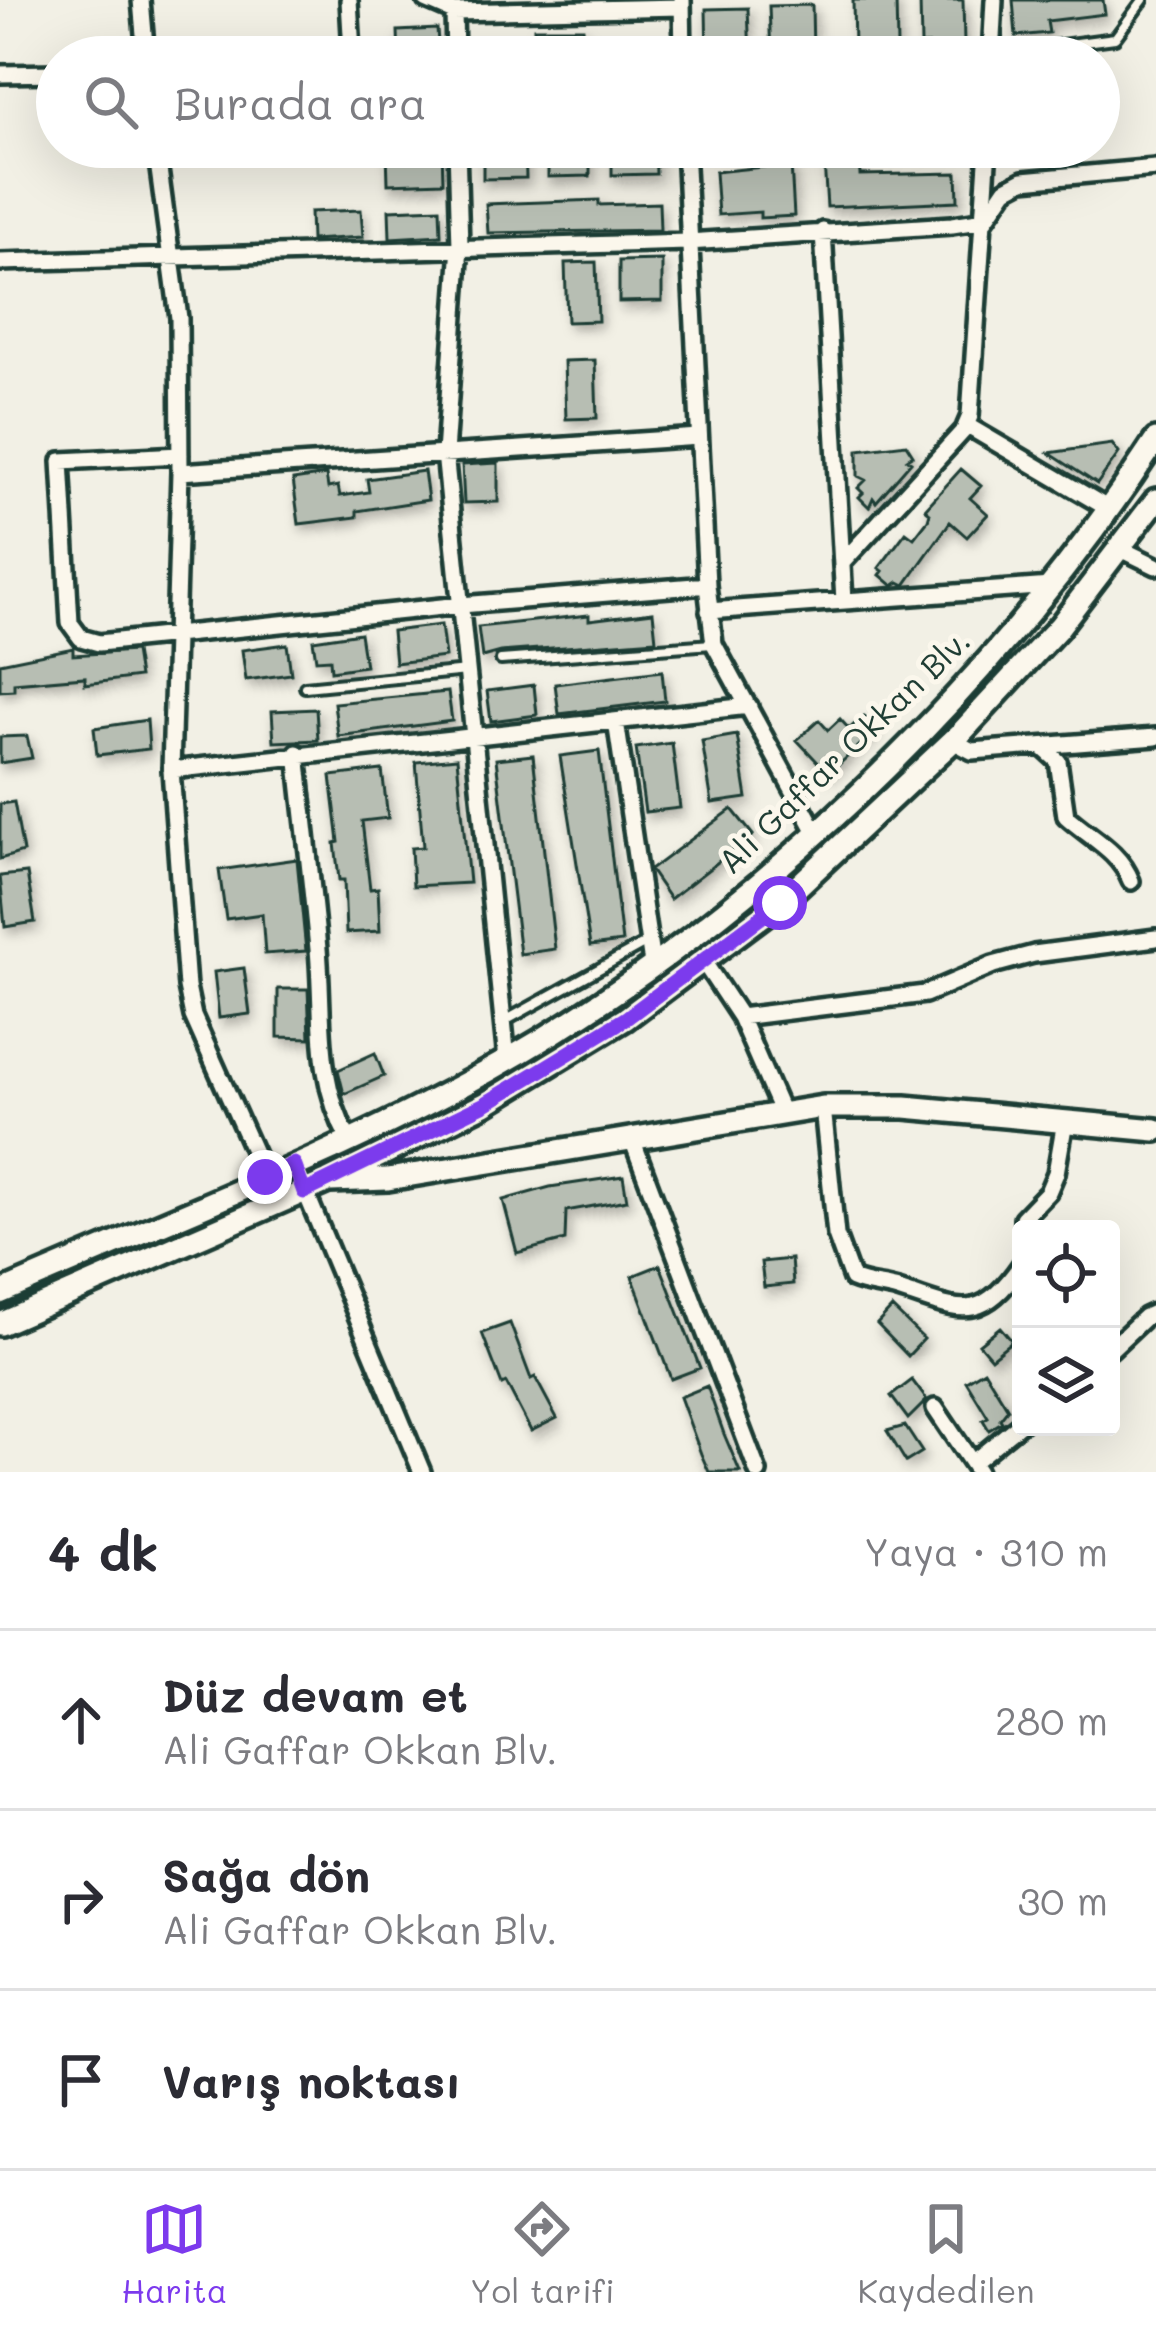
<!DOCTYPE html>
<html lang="tr">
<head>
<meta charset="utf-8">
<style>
  :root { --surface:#fff; --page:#f2f2f3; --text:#2b2b33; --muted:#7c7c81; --line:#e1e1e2; --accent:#7c3aed }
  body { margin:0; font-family:Mali,sans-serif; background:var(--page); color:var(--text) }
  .controls { position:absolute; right:36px; bottom:36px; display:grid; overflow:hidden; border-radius:12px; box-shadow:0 12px 48px #0002 }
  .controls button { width:108px; height:108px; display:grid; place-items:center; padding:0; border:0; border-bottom:3px solid var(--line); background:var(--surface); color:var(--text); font:60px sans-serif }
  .stop { position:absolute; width:36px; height:36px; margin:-27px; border:9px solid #7c3aed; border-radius:50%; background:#fff }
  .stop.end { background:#7c3aed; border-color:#fff; box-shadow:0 3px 12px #0008 }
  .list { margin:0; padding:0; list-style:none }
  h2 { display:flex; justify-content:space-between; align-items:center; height:156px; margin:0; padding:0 48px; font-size:51px }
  h2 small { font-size:39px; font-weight:400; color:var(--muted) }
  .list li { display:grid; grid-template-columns:78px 1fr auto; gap:36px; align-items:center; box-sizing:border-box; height:180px; padding:0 48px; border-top:3px solid var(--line) }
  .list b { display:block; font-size:45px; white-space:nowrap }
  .list p { margin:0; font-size:39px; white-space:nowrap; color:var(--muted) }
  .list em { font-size:39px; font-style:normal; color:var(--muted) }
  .icon { flex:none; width:66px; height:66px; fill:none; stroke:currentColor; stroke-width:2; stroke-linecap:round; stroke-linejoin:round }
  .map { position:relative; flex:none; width:1156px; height:1472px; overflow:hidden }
  .search { position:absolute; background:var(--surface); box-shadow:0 12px 48px #0002; left:36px; right:36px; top:36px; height:132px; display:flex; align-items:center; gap:30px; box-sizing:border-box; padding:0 42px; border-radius:66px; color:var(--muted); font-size:45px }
  .sheet { height:696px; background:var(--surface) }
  nav { display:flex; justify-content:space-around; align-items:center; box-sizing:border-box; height:168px; border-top:3px solid var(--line); background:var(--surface); font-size:33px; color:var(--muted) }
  nav a { display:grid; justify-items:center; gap:6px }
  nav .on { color:var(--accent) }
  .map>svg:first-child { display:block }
  .building { fill:#b7beb3; stroke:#1f3d34; stroke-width:3; filter:url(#shadow) }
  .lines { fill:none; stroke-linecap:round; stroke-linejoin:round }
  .lane-casing { stroke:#1f3d34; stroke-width:16 }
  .street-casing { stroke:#1f3d34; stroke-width:24 }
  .secondary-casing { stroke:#1f3d34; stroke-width:30 }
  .lane { stroke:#fbf7ec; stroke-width:8 }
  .street { stroke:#fbf7ec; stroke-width:15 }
  .secondary { stroke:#fbf7ec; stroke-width:21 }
  .route { stroke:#7c3aed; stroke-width:15 }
  .labels { text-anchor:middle; stroke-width:10; stroke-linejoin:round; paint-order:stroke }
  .street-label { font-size:33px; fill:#1f3d34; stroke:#fbf7ec }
</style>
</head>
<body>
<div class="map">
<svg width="1156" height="1472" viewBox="0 0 1156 1472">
  <defs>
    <filter id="shadow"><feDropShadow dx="3.5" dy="6" stdDeviation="6" flood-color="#0004"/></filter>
  </defs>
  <rect width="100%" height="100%" fill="#f2f0e5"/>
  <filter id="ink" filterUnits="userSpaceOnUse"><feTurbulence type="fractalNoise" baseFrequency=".00833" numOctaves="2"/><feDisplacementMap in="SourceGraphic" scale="24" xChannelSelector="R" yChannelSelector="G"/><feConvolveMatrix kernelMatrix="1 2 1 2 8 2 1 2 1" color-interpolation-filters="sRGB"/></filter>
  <g filter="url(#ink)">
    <path class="building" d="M 853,0 L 896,0 L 897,47 L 854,48 Z
      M 920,0 L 963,0 L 964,44 L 921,45 Z
      M 1013,0 L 1103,0 L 1105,14 L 1047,21 L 1049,33 L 1016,36 Z
      M 812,5 L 813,53 L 771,55 L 769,6 Z
      M 748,8 L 750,57 L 707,57 L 706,9 Z
      M 534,28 L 583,28 L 584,57 L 534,57 Z
      M 437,29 L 439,57 L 399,57 L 398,31 Z
      M 483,147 L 525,147 L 526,178 L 483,179 Z
      M 548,147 L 590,147 L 590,176 L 548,177 Z
      M 612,147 L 655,147 L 656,174 L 612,175 Z
      M 442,148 L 443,182 L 388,184 L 387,150 Z
      M 859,160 L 860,175 L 957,173 L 958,201 L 827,207 L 824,162 Z
      M 791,164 L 794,216 L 760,218 L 760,212 L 718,215 L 715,172 Z
      M 599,200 L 599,205 L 659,203 L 660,230 L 488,233 L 486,204 Z
      M 440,208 L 441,235 L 390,238 L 389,210 Z
      M 361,210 L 363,237 L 311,240 L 310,212 Z
      M 662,260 L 662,301 L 619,302 L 619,261 Z
      M 596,262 L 598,321 L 567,322 L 565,263 Z
      M 595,360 L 597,418 L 566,419 L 564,361 Z
      M 906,444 L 913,455 L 907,459 L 911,462 L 876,502 L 873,498 L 869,507 L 859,497 L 863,493 L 858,488 L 866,480 L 858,476 L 858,450 Z
      M 1112,444 L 1119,453 L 1097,484 L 1049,453 Z
      M 498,463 L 498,502 L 464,503 L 462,465 Z
      M 961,469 L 981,486 L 970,498 L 988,514 L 967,537 L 950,522 L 905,585 L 899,582 L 893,586 L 880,575 L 883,571 L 879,568 L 906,532 L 914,538 L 928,520 L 930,513 L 925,509 Z
      M 424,471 L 428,500 L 357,511 L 357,517 L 299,524 L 293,480 L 326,475 L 328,488 L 338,486 L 340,496 L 369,492 L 367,479 Z
      M 653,612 L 656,640 L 500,652 L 482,657 L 478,627 L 589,615 L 589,620 Z
      M 441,625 L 445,657 L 395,663 L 392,631 Z
      M 360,633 L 365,666 L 331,671 L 330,659 L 316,660 L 313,640 Z
      M 287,644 L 291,674 L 246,680 L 242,650 Z
      M 73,648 L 73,655 L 135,651 L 139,677 L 85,684 L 85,677 L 14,683 L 14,690 L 0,691 L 0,663 Z
      M 662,671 L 665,701 L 559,714 L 555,684 Z
      M 534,685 L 537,715 L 491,721 L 487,691 Z
      M 448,692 L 452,721 L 338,736 L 334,703 Z
      M 316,709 L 318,740 L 274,742 L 272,711 Z
      M 864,716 L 876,730 L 829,774 L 797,740 L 819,720 L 828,730 L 840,719 L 849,729 Z
      M 147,720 L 149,749 L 97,755 L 94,728 Z
      M 737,735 L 747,798 L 712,803 L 702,741 Z
      M 27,736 L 32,758 L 0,763 L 0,737 Z
      M 672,743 L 680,808 L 645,812 L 636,748 Z
      M 599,751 L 622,942 L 590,946 L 560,756 Z
      M 533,755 L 555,949 L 520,954 L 496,759 Z
      M 457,758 L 469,883 L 413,886 L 411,848 L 423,847 L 416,762 Z
      M 382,770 L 388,818 L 362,821 L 370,889 L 378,888 L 380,931 L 346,933 L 344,880 L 339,880 L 335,843 L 339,842 L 331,776 Z
      M 14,802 L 23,852 L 0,859 L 0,804 Z
      M 732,809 L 753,835 L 670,899 L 650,870 Z
      M 297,859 L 306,951 L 265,954 L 262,914 L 226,919 L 219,870 Z
      M 27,873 L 35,922 L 5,927 L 0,876 Z
      M 244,968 L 250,1014 L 219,1018 L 214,972 Z
      M 278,989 L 308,989 L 310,1038 L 278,1037 Z
      M 375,1053 L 384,1076 L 344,1094 L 338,1070 Z
      M 623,1176 L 627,1200 L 566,1211 L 565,1240 L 517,1253 L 503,1200 L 550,1187 Z
      M 791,1259 L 793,1284 L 764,1287 L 761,1262 Z
      M 660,1265 L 700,1368 L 671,1379 L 632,1276 Z
      M 892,1308 L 924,1339 L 908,1356 L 877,1324 Z
      M 510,1323 L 531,1379 L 535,1377 L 557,1418 L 531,1431 L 506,1383 L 502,1385 L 482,1333 Z
      M 1000,1327 L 1012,1341 L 991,1358 L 979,1344 Z
      M 984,1370 L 1008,1409 L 1000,1419 L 1002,1422 L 989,1430 L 983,1420 L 988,1417 L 966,1381 Z
      M 912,1380 L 927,1400 L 908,1419 L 891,1396 Z
      M 707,1386 L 724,1434 L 740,1472 L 709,1472 L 701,1454 L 680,1397 Z
      M 905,1426 L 922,1452 L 906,1462 L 887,1431 Z"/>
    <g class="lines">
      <defs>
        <path id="lane" d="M 993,54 L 1115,38 L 1143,0
          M 501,660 L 712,644
          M 305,687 L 467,671
          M 505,1021 L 649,941"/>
        <path id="street" d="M 141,0 L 146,57
          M 426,0 L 454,12 L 682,7
          M 682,0 L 683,57
          M 454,12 L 455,57
          M 297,57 L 352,52 L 349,0
          M 991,57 L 994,0
          M 0,74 L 57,73
          M 156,147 L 179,318 L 180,472 L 171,770 L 187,987 L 193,1016 L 265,1177
          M 457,147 L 460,246 L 445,453 L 507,1060
          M 685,147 L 707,585 L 714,644 L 816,832
          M 823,231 L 844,601
          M 0,262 L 688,242 L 952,225 L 985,220 L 1006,189 L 1023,180 L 1156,168
          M 966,425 L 1109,509
          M 180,455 L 61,461 L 70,623 L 81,638 L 99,643 L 461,605 L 707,585
          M 180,472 L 699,437
          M 1119,548 L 1156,566
          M 843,562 L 964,430 L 970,416 L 988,147
          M 709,611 L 1051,586
          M 616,721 L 652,964
          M 953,741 L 972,751 L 1156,737
          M 1041,746 L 1058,761 L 1066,816 C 1090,838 1119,850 1131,881
          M 297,753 C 304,819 312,884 318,949 C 324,1019 315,1077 349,1140
          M 171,770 L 749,706
          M 703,961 L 740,1017 L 781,1111
          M 740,1017 L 925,994 L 993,965 L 1034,954 L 1156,938
          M 823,1107 L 836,1235 L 852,1279 C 868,1286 882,1285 898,1290 C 957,1308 978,1328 1021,1265
          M 632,1139 L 758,1472
          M 294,1164 L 422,1472
          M 1023,1229 L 1023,1218 L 1048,1192 L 1056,1173 L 1065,1121
          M 1111,1349 L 1145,1317 L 1156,1312
          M 935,1408 L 978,1472
          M 972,1463 L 1021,1423"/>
        <path id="secondary" d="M 330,1181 L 388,1179 L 823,1107 L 905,1107 L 1156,1130
          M 0,1293 C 161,1222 336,1156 488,1071 C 748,926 994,689 1156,440
          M 0,1324 L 328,1181 L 485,1104 L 625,1019 L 780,903 L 960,734 L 1059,627 L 1156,500"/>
      </defs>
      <use href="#lane" class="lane-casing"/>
      <use href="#street" class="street-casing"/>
      <use href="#secondary" class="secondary-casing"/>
      <use href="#lane" class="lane"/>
      <use href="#street" class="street"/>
      <use href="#secondary" class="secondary"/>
    </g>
  </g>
  <g class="lines" filter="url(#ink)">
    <path class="route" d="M 265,1177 L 294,1164 L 304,1192 L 485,1104 L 625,1019 L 780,903"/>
  </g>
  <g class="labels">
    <g class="street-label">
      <text transform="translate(844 751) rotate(-44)" y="12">Ali Gaffar Okkan Blv.</text>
    </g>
  </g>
</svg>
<div class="controls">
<button><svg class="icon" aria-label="locate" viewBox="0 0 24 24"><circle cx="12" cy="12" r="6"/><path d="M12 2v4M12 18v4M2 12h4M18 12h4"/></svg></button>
<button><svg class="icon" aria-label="layers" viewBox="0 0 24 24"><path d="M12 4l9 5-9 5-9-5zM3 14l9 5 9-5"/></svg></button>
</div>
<div class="stop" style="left:780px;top:903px"></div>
<div class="stop end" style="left:265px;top:1177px"></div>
<div class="search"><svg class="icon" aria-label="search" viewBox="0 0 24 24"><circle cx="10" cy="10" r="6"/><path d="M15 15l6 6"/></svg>Burada ara</div>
</div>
<section class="sheet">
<h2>4 dk<small>Yaya · 310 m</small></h2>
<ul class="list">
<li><svg class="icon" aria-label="ahead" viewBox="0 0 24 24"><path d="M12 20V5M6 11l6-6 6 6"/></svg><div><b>Düz devam et</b><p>Ali Gaffar Okkan Blv.</p></div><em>280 m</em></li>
<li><svg class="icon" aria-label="right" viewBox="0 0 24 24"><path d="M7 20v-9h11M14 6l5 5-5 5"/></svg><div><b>Sağa dön</b><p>Ali Gaffar Okkan Blv.</p></div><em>30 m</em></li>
<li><svg class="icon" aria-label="arrive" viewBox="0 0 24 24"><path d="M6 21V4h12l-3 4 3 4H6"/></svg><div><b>Varış noktası</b></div></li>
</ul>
</section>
<nav>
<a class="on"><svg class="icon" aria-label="map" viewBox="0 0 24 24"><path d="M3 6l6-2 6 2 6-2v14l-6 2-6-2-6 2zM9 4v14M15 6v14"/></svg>Harita</a>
<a><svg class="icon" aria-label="directions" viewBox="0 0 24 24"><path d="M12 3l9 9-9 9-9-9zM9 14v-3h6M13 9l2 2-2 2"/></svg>Yol tarifi</a>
<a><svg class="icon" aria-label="saved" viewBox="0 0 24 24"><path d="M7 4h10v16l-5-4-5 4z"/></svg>Kaydedilen</a>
</nav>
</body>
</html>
